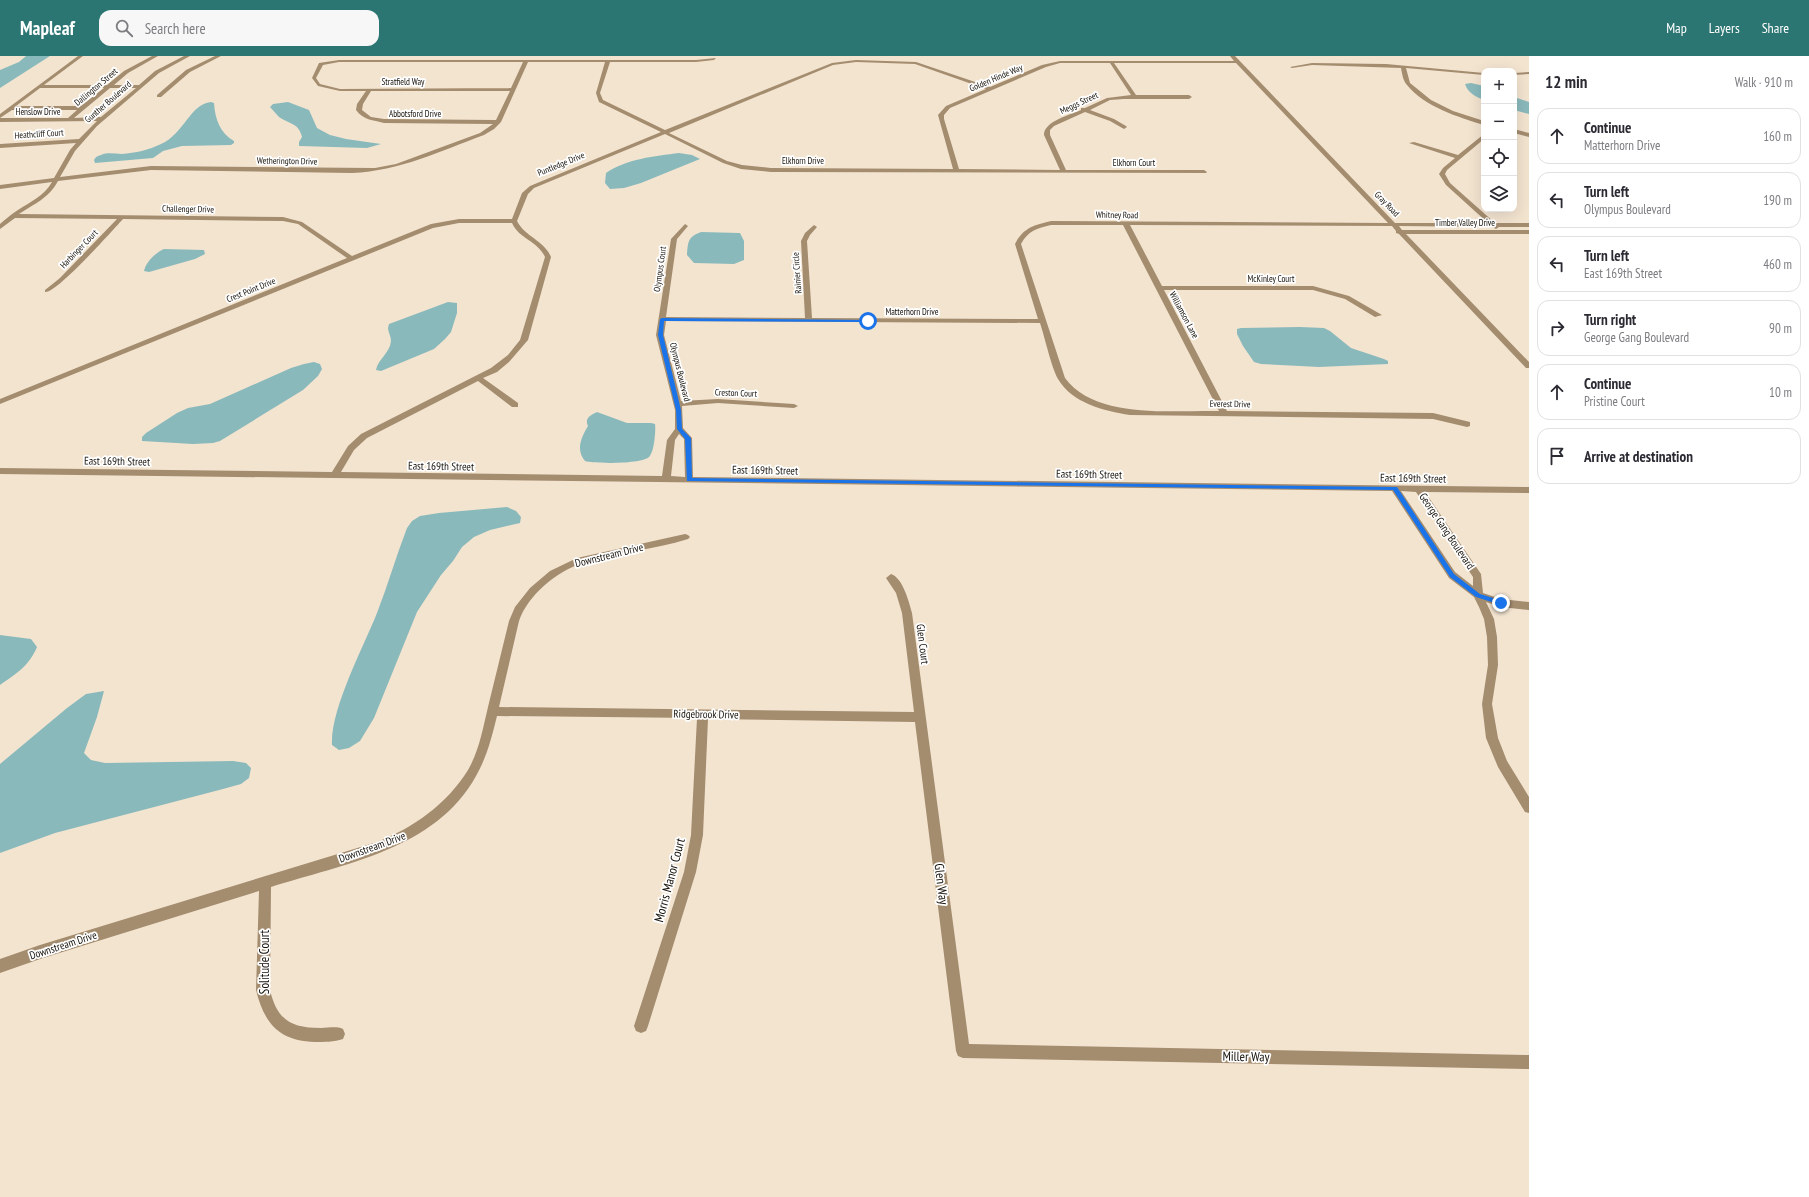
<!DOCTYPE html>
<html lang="en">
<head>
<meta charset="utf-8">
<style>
  :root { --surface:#fff; --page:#f7f7f7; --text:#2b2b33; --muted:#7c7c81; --line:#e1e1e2; --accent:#2b7572 }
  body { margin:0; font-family:"PT Sans Narrow",sans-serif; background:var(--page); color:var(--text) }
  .controls { position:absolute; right:12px; top:12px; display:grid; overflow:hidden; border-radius:8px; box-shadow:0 4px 16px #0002 }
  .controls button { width:36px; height:36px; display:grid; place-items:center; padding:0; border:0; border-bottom:1px solid var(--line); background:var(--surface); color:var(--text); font:20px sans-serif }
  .stop { position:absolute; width:12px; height:12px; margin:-9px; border:3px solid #1a73e8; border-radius:50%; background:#fff }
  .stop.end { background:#1a73e8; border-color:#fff; box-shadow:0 1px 4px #0008 }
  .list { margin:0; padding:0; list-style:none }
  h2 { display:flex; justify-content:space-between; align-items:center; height:52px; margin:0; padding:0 16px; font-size:17px }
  h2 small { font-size:13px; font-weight:400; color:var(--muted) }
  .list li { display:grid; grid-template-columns:26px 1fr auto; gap:12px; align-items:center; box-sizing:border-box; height:56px; margin:0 8px 8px; padding:0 8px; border:1px solid var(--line); border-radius:12px }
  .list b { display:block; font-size:15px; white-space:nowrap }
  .list p { margin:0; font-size:13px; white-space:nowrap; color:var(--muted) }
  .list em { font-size:13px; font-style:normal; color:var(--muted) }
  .icon { flex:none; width:22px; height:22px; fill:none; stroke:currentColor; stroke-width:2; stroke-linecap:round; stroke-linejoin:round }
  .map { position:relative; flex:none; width:1529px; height:1141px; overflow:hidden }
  header { display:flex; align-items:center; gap:24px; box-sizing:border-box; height:56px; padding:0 20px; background:var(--accent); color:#fff }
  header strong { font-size:19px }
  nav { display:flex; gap:22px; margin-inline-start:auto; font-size:14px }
  .search { width:280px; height:36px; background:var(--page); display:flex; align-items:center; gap:10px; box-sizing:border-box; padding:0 14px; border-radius:12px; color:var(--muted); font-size:15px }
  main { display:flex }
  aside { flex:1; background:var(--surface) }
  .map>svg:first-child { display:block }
  .water { fill:#8ab9bc }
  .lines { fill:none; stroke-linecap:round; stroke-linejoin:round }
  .minor { fill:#a48c6f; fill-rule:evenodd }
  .route { fill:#1a73e8 }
  .labels { text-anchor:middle; stroke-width:3.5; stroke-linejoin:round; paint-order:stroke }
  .far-street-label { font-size:9px; fill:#151009; stroke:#fff }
  .street-label { font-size:11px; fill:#151009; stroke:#fff }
  .near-street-label { font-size:13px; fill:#151009; stroke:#fff }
</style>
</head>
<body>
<header>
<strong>Mapleaf</strong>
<div class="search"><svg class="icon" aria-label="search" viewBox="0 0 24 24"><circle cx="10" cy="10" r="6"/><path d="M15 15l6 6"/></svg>Search here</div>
<nav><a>Map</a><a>Layers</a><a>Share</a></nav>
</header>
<main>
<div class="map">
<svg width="1529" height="1141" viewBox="0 0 1529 1141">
  <rect width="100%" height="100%" fill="#f3e4d0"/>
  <path class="water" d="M 26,0 L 50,0 L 0,32 L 0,14 L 19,6 Z
    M 1471,27 L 1484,30 L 1484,44 C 1476,41 1468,37 1465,28 Z
    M 1514,41 L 1529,46 L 1529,58 L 1514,54 Z
    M 211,46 L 214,47 C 215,63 220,77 234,85 L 234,87 L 231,89 L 182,90 L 163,95 L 153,102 L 95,107 L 94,104 C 96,101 97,100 101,99 C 108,96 115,98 122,98 C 135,97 149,94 161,88 C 184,78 190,48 211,46 Z
    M 288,46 L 309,54 L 317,72 L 330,79 L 346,83 L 381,88 L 367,92 L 299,90 L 299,86 L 302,81 C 299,67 289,68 279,61 C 276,58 273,54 270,51 L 273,48 Z
    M 679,97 L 692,99 L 700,103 L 641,127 L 624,132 L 610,133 L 605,127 L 606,117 C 626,103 655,100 679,97 Z
    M 701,176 L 740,177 L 744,185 L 744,204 L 734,208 L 694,207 L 687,199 C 688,185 688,181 701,176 Z
    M 164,193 L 204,194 L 205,198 L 195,203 L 149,216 L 144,215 C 146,206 155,197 164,193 Z
    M 448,246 L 457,247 L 457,257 L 451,276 L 445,283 L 434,293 L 381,315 L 376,314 C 378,303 390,297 391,285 C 391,280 388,276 388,272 L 389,268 Z
    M 1300,271 L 1324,272 L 1330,275 L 1351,292 L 1384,303 L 1388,305 L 1388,308 L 1319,311 L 1261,308 L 1254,306 L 1243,290 L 1237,278 L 1237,273 L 1241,272 Z
    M 314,306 L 320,308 L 322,313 L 318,320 L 303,334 L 220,385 L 213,387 L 193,388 L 142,385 L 142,381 L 146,377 L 177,357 L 188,352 L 210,348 L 291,312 L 304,308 Z
    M 597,356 L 627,367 L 651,367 L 655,368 C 656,375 654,397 649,401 C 642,408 595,408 585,405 C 575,394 582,380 588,370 C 584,362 591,359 597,356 Z
    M 507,451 L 516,455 L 521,461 L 520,467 L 490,474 L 474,481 L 462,491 L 453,505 L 441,519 L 417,556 L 374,662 L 360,685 L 349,692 L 339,694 L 332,689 C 330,654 363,592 377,557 C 388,529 396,500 407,472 L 412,465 L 420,460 L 439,457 Z
    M 0,579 L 31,583 L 37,591 C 29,610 17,617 0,629 Z
    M 104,635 L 97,661 L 84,697 L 91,704 L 105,707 L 233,705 L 246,707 L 251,712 L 249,722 L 241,728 L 223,733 L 55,777 L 0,797 L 0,708 L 67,652 L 86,638 Z"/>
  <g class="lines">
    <path class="minor" d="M 78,0 L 83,0 L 44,29 L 107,29 L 124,15 L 152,0 L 158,0 L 128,17 L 114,29 L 139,29 L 155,15 L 184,0 L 190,0 L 159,17 L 97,70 L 75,95 L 60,121 L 151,110 L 375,112 L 396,108 L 480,77 L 493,68 L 384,67 C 373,64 363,64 356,54 L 357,48 L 366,35 L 340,35 L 318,30 L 312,22 L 319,7 L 339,4 L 696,4 L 716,2 L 714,4 L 696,6 L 610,6 L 600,37 L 603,44 L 665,74 L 832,7 L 856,4 L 916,6 L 990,31 L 1042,9 L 1060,5 L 1234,5 L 1230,0 L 1235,0 L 1395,167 L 1488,167 L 1446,129 L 1439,118 L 1443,112 L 1455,102 L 1409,87 L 1414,86 L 1458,99 L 1484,78 L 1484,83 L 1447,114 L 1445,118 L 1450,127 L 1495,167 L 1529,167 L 1529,171 L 1499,171 L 1496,173 L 1492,171 L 1399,170 L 1402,174 L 1529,174 L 1529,178 L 1406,178 L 1529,306 L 1529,312 L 1526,312 L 1399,178 L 1396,177 L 1396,175 L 1392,170 L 1130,169 L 1162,230 L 1313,230 L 1349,240 L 1382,259 L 1375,261 L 1345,243 L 1313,234 L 1164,234 L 1227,355 L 1433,357 L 1470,366 L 1470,370 L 1467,371 L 1433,363 L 1130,359 C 1104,355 1072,347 1058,323 C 1051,310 1045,282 1040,267 L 666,265 L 664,279 L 681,345 L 718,343 L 794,348 L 798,350 L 794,352 L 718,347 L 682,350 L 683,372 L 692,382 L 693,421 L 1529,431 L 1529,437 L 1425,436 L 1481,518 L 1483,537 L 1501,543 L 1529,546 L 1529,554 L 1501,551 L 1486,546 L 1494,563 L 1497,581 L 1498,609 L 1492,648 L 1498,682 L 1507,705 L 1529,741 L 1529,757 L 1525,756 L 1498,711 L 1486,682 L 1482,648 L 1488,609 L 1487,581 L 1484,563 L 1479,551 L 1474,541 L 1449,522 L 1392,435 L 0,418 L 0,412 L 332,416 L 348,390 L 361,378 L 491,312 L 508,299 L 520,284 L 545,201 C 538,185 519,183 512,167 L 459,167 L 433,172 L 0,348 L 0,343 L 347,202 L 298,168 L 283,165 L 123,163 C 112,175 56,238 45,236 L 45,234 L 60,222 L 117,163 L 15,162 L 0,173 L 0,168 C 6,163 11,158 18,154 C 30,146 44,140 52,126 L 0,133 L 0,129 L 54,122 L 70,94 L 76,87 L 0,92 L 0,88 L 79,83 L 97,65 L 0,66 L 0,62 L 68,62 L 77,54 L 12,54 L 0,62 L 0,58 ZM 339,6 L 523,6 L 511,32 L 340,33 L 320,28 L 316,22 L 323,9 ZM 528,6 L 605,6 L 596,37 L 599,46 L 661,76 L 530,130 L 522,137 L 512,163 L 459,163 L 431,168 L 352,200 L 302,166 L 283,161 L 19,158 C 34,148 49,142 58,125 L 151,114 L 352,117 C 400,115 440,95 484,79 L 494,73 L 501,66 ZM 856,6 L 915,8 L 986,33 L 946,50 L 938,59 L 953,113 L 771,112 L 742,109 L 727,105 L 669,77 L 833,9 ZM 1060,7 L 1110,7 L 1131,39 L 1107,42 L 1085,52 L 1081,52 L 1081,54 C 1070,59 1044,65 1044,79 L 1060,114 L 959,113 L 944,63 L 944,59 L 950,52 L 1046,11 ZM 1114,7 L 1236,7 L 1388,167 L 1051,165 C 1034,169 1023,172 1015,188 L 1038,263 L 812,262 L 807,185 L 810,179 L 817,171 L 814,169 L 805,177 L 801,185 L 805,262 L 666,261 L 677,183 L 688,170 L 685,168 L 671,183 L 656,279 L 675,354 L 675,373 L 667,384 L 662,420 L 341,416 L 354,394 L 367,382 L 478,325 L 512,351 L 518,351 L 518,347 L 483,322 L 497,316 L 509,306 L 528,284 L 551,201 C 544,184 525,181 517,165 L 528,138 L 534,132 L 665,78 L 723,107 L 741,113 L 771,116 L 1206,117 L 1207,116 L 1204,114 L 1066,114 L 1050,79 L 1050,74 L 1054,70 L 1085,56 L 1110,65 L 1124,73 L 1127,71 L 1126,70 L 1114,63 L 1090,54 L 1110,44 L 1124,43 L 1189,43 L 1192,41 L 1189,39 L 1136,39 ZM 40,32 L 104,32 L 81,50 L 16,50 ZM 110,32 L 136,32 L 101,61 L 74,62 ZM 371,35 L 510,35 L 496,64 L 384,63 L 371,61 L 362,54 L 363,48 ZM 1051,169 L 1123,169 L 1219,355 C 1172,354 1096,364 1065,322 L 1021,188 C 1028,175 1037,172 1051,169 ZM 679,378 L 684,383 L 685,421 L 671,420 L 675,384 ZM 1401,435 L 1416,436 L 1473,521 L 1473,530 L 1455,516 Z
      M 215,0 L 221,0 L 190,16 L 161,41 L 157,41 L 157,39 L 186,14 Z
      M 1312,7 L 1386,8 L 1484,17 L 1484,19 L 1406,12 L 1410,27 L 1431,44 L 1453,55 L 1484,65 L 1484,69 C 1458,61 1425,51 1407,29 C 1403,25 1402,17 1401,12 L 1312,9 L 1292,12 L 1290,11 Z
      M 1529,16 L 1529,18 L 1514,19 L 1514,17 Z
      M 1514,73 L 1529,77 L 1529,81 L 1514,77 Z
      M 685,478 L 688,479 L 690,481 L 688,483 C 654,494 617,496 583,507 C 557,515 528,539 519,565 L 499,651 L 914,656 L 902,557 L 896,537 L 886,522 L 891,518 C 903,522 909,546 912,557 L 969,988 L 1529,999 L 1529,1013 L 963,1002 L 958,1000 L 956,995 L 915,666 L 708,663 L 703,779 L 696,816 L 648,970 L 646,975 L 641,977 L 636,975 L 634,970 L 684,816 L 691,779 L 697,662 L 497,660 C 492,680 487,701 476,720 C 436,793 344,808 271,831 L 270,934 C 277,964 291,972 321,972 C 329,972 336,970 343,973 L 345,978 L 343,983 C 334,986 324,986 315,986 C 279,985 264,967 256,934 L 259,835 L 40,903 L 0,917 L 0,903 L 40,889 L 377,786 C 413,772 447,748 468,714 C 479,695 483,672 488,651 C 495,622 502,594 509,565 L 515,551 L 530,532 L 550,515 L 577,502 Z"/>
  </g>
  <path class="route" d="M 662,262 L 868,264 L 870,265 L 868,266 L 664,265 L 663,279 L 681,354 L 682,373 L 691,382 L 692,422 L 1394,431 L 1397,431 L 1454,518 L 1480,538 L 1503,545 L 1504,547 L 1501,549 L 1476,541 L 1450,521 L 1393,434 L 687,425 L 685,383 L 677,373 L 676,354 L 658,279 L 660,263 Z"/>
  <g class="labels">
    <g class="far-street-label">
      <text transform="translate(996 22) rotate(-23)" y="3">Golden Hinde Way</text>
      <text x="403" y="29">Stratfield Way</text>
      <text transform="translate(96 31) rotate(-40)" y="3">Dallington Street</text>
      <text transform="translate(108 46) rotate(-41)" y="3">Gunther Boulevard</text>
      <text transform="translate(1079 47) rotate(-25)" y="3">Meggs Street</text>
      <text x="38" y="59">Henslow Drive</text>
      <text x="415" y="61">Abbotsford Drive</text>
      <text transform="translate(39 78) rotate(-4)" y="3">Heathcliff Court</text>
      <text transform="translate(287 105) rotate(1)" y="3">Wetherington Drive</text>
      <text x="803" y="108">Elkhorn Drive</text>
      <text x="1134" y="110">Elkhorn Court</text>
      <text transform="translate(561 108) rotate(-22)" y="3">Puntledge Drive</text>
      <text transform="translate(1387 148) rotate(46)" y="3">Gray Road</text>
      <text transform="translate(188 153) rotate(1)" y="3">Challenger Drive</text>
      <text transform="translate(1117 159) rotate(1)" y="3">Whitney Road</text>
      <text x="1465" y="170">Timber Valley Drive</text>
      <text transform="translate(79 193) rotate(-46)" y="3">Harbinger Court</text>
      <text transform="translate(660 213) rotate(-82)" y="3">Olympus Court</text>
      <text transform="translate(797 217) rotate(-94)" y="3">Rainier Circle</text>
      <text x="1271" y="226">McKinley Court</text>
      <text transform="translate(251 234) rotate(-22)" y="3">Crest Point Drive</text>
      <text x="912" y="259">Matterhorn Drive</text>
      <text transform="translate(1184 259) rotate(62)" y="3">Williamson Lane</text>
      <text transform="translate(680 316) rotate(76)" y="3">Olympus Boulevard</text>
      <text transform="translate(736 337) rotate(2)" y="3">Creston Court</text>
      <text transform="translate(1230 348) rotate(1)" y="3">Everest Drive</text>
    </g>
    <g class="street-label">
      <text transform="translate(117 405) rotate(1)" y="4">East 169th Street</text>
      <text transform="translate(441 410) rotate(1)" y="4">East 169th Street</text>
      <text transform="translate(765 414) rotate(1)" y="4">East 169th Street</text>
      <text transform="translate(1089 418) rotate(1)" y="4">East 169th Street</text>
      <text transform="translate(1413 422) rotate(1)" y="4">East 169th Street</text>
      <text transform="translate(1447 475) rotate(56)" y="4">George Gang Boulevard</text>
      <text transform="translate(609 499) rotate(-14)" y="4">Downstream Drive</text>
      <text transform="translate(923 588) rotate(83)" y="4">Glen Court</text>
      <text transform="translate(706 658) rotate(1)" y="4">Ridgebrook Drive</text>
      <text transform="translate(372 791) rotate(-20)" y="4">Downstream Drive</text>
      <text transform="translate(63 889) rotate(-18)" y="4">Downstream Drive</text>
    </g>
    <g class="near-street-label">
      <text transform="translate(669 824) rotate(-75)" y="5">Morris Manor Court</text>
      <text transform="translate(942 828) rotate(83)" y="5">Glen Way</text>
      <text transform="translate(264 906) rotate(-90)" y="5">Solitude Court</text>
      <text transform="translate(1246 1000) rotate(1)" y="5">Miller Way</text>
    </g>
  </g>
</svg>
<div class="controls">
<button>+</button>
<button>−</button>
<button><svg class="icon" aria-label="locate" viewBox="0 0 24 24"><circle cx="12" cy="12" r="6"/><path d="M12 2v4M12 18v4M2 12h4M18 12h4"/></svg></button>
<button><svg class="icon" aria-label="layers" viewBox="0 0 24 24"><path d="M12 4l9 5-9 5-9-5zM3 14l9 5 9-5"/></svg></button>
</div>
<div class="stop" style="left:868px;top:265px"></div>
<div class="stop end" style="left:1501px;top:547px"></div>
</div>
<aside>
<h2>12 min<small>Walk · 910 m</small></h2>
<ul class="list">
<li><svg class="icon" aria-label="ahead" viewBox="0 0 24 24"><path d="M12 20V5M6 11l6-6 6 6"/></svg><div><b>Continue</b><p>Matterhorn Drive</p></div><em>160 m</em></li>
<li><svg class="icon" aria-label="left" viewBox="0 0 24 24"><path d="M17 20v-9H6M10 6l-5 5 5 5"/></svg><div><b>Turn left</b><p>Olympus Boulevard</p></div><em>190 m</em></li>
<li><svg class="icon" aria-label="left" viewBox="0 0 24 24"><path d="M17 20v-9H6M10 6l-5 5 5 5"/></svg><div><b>Turn left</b><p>East 169th Street</p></div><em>460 m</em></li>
<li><svg class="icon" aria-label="right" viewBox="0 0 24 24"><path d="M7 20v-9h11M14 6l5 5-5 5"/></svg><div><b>Turn right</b><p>George Gang Boulevard</p></div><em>90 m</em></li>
<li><svg class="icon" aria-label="ahead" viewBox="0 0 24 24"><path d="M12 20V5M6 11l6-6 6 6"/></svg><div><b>Continue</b><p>Pristine Court</p></div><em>10 m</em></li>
<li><svg class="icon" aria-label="arrive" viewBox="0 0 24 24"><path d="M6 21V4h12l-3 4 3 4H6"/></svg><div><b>Arrive at destination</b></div></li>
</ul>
</aside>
</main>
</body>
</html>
